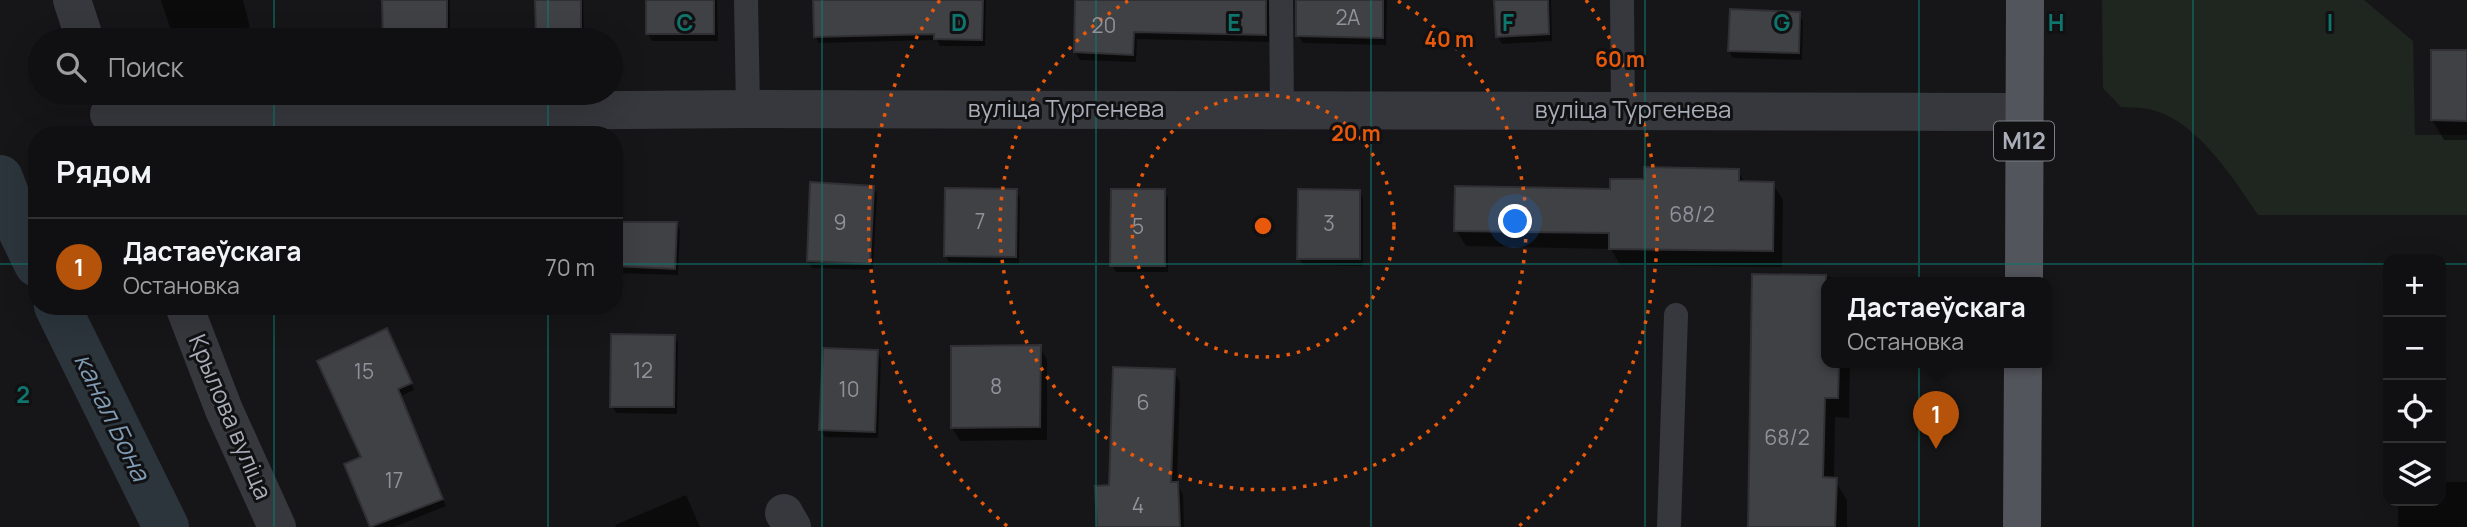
<!DOCTYPE html>
<html lang="ru">
<head>
<meta charset="utf-8">
<style>
  :root { --surface:#101012; --page:#19191b; --text:#f1f3f6; --muted:#9c9d9f; --line:#303032; --accent:#b45309 }
  body { margin:0; font-family:Manrope,sans-serif; background:var(--page); color:var(--text) }
  .controls { position:absolute; right:21px; bottom:21px; display:grid; overflow:hidden; border-radius:14px; box-shadow:0 7px 28px #0002 }
  .controls button { width:63px; height:63px; display:grid; place-items:center; padding:0; border:0; border-bottom:2px solid var(--line); background:var(--surface); color:var(--text); font:35px sans-serif }
  .you { position:absolute; left:1516px; top:222px; width:24px; height:24px; margin:-18px; border:5px solid #fff; border-radius:50%; background:#1a73e8; box-shadow:0 0 0 10px #1a73e833 }
  .badge { display:grid; place-items:center; width:46px; height:46px; border-radius:50%; background:var(--accent); color:#fff; font-size:23px; font-weight:700 }
  .pin { position:absolute; translate:-50% -58px; filter:drop-shadow(0 2px 4px #0008) }
  .pin::after { content:''; position:absolute; top:37px; width:24px; height:21px; background:inherit; clip-path:polygon(0 0,100% 0,50% 100%) }
  .popup { position:absolute; left:1821px; top:277px; width:231px; height:91px; box-sizing:border-box; display:grid; place-content:center; border-radius:14px; background:var(--surface); filter:drop-shadow(0 2px 5px #0005); font-size:23px; white-space:nowrap; color:var(--muted) }
  .popup b { font-size:26px; color:var(--text) }
  .popup::after { content:''; position:absolute; left:50%; top:100%; margin-left:-14px; border:14px solid transparent; border-top-color:var(--surface) }
  .list { margin:0; padding:0; list-style:none }
  h2 { display:flex; justify-content:space-between; align-items:center; height:91px; margin:0; padding:0 28px; font-size:30px }
  h2 small { font-size:23px; font-weight:400; color:var(--muted) }
  .list li { display:grid; grid-template-columns:46px 1fr auto; gap:21px; align-items:center; box-sizing:border-box; height:98px; padding:0 28px; border-top:2px solid var(--line) }
  .list b { display:block; font-size:26px; white-space:nowrap }
  .list p { margin:0; font-size:23px; white-space:nowrap; color:var(--muted) }
  .list em { font-size:23px; font-style:normal; color:var(--muted) }
  .icon { flex:none; width:38px; height:38px; fill:none; stroke:currentColor; stroke-width:2; stroke-linecap:round; stroke-linejoin:round }
  .map { position:relative; flex:none; width:2467px; height:527px; overflow:hidden }
  .search { position:absolute; background:var(--surface); box-shadow:0 7px 28px #0002; left:28px; top:28px; width:595px; height:77px; display:flex; align-items:center; gap:18px; box-sizing:border-box; padding:0 24px; border-radius:38px; color:var(--muted); font-size:26px }
  .panel { position:absolute; background:var(--surface); box-shadow:0 7px 28px #0002; left:28px; top:126px; width:595px; height:189px; border-radius:28px }
  .map>svg:first-child { display:block }
  .green { fill:#1e261f }
  .shadow { fill:#0007 }
  .lines { fill:none; stroke-linecap:round; stroke-linejoin:round }
  .canal { stroke:#2c353c; stroke-width:46 }
  .building { fill:#404145; stroke:#303034; stroke-width:2 }
  .service { stroke:#37383d; stroke-width:24 }
  .minor { stroke:#37383d; stroke-width:38 }
  .primary { stroke:#53555c; stroke-width:38 }
  .grid { fill:none; stroke:#0f766e; stroke-width:2; stroke-opacity:0.55 }
  .ring { fill:none; stroke:#e8590c; stroke-width:3.5; stroke-dasharray:3.5 7 }
  .labels { text-anchor:middle; stroke-width:6; stroke-linejoin:round; paint-order:stroke }
  .number-label { font-size:21px; fill:#8e929b }
  .shield { fill:#111113; stroke:#7b7e86; stroke-width:2 }
  .shield-label { font-size:23px; font-weight:bold; fill:#a8adb8 }
  .street-label { font-size:24px; fill:#a8adb8; stroke:#111113 }
  .water-label { font-size:26px; font-style:italic; fill:#7f9bb3; stroke:#111113 }
  .grid-label { font-size:23px; text-anchor:middle; font-weight:bold; fill:#0f766e; stroke:#111113; stroke-width:6; stroke-linejoin:round; paint-order:stroke }
  .centre { fill:#e8590c; stroke:#111113; stroke-width:3.5 }
  .ring-label { font-size:21px; text-anchor:middle; font-weight:bold; fill:#e8590c; stroke:#111113; stroke-width:6; stroke-linejoin:round; paint-order:stroke }
</style>
</head>
<body>
<div class="map">
<svg width="2467" height="527" viewBox="0 0 2467 527">
  <rect width="100%" height="100%" fill="#161618"/>
  <path class="green" d="M 2102,0 L 2364,0 L 2413,41 L 2415,135 L 2467,135 L 2467,215 L 2258,215 C 2233,178 2196,119 2149,109 C 2140,107 2130,108 2121,107 L 2103,88 Z"/>
  <path class="shadow" d="M 161,0 L 243,0 L 250,27 L 201,40 L 174,40 Z
    M 384,0 L 450,0 L 450,40 L 384,40 Z
    M 537,0 L 583,0 L 584,40 L 540,40 L 538,37 Z
    M 648,0 L 717,0 L 718,41 L 652,41 L 648,34 Z
    M 815,0 L 986,0 L 985,46 L 940,46 L 937,40 L 819,43 L 815,36 Z
    M 1077,0 L 1273,0 L 1270,42 L 1137,39 L 1136,62 L 1080,60 L 1075,52 Z
    M 1296,0 L 1387,0 L 1386,45 L 1303,43 L 1298,35 Z
    M 1496,0 L 1551,0 L 1552,41 L 1502,44 L 1498,37 Z
    M 1799,14 L 1803,21 L 1802,60 L 1733,58 L 1729,51 Z
    M 2467,52 L 2467,140 L 2444,140 L 2432,120 Z
    M 1738,171 L 1745,183 L 1773,184 L 1783,200 L 1782,267 L 1620,265 L 1611,249 L 1466,246 L 1456,230 L 1646,181 Z
    M 873,187 L 877,194 L 873,270 L 812,268 L 808,261 Z
    M 1016,191 L 1020,198 L 1019,264 L 949,262 L 945,255 Z
    M 1164,191 L 1168,198 L 1168,272 L 1116,272 L 1112,265 Z
    M 1359,191 L 1363,198 L 1363,266 L 1303,265 L 1299,258 Z
    M 676,223 L 680,230 L 678,275 L 617,273 L 614,268 L 614,237 Z
    M 1754,275 L 1832,277 L 1836,283 L 1826,283 L 1826,363 L 1850,363 L 1849,418 L 1835,417 L 1834,479 L 1847,500 L 1847,527 L 1749,527 Z
    M 674,336 L 678,343 L 677,414 L 616,413 L 612,406 Z
    M 391,337 L 414,390 L 401,396 L 446,506 L 394,527 L 372,527 L 347,465 L 363,458 Z
    M 1040,347 L 1047,360 L 1047,440 L 960,441 L 952,428 Z
    M 877,352 L 881,359 L 878,438 L 825,437 L 821,430 Z
    M 1174,371 L 1180,382 L 1177,483 L 1183,495 L 1184,527 L 1099,527 L 1110,487 Z
    M 2441,482 L 2467,482 L 2467,527 L 2398,527 L 2398,504 L 2441,501 Z
    M 686,495 L 700,527 L 616,527 L 615,525 Z"/>
  <g class="lines">
    <path class="canal" d="M 0,178 L 17,223 L 37,264
      M 57,306 L 166,527"/>
  </g>
  <path class="building" d="M 382,0 L 447,0 L 447,40 L 383,40 Z
    M 535,0 L 581,0 L 581,36 L 536,37 Z
    M 646,0 L 714,0 L 714,34 L 646,34 Z
    M 813,0 L 983,0 L 982,40 L 934,39 L 934,34 L 814,37 Z
    M 1075,0 L 1266,0 L 1266,35 L 1134,32 L 1133,55 L 1074,52 Z
    M 1296,0 L 1383,0 L 1383,38 L 1296,36 Z
    M 1494,0 L 1548,0 L 1549,34 L 1496,37 Z
    M 1730,9 L 1800,12 L 1799,53 L 1728,51 Z
    M 2431,50 L 2467,50 L 2467,121 L 2431,120 Z
    M 1644,167 L 1739,169 L 1739,181 L 1774,182 L 1773,251 L 1609,249 L 1609,233 L 1454,231 L 1455,186 L 1610,189 L 1610,179 L 1644,179 Z
    M 810,182 L 874,186 L 870,264 L 807,261 Z
    M 945,188 L 1017,189 L 1016,257 L 944,256 Z
    M 1111,189 L 1165,189 L 1165,266 L 1110,266 Z
    M 1298,189 L 1360,190 L 1360,259 L 1297,259 Z
    M 614,222 L 677,222 L 675,269 L 614,266 Z
    M 1752,274 L 1826,275 L 1826,363 L 1839,363 L 1838,398 L 1825,398 L 1823,477 L 1837,478 L 1835,527 L 1748,527 Z
    M 387,328 L 412,383 L 398,389 L 443,499 L 370,527 L 344,464 L 361,457 L 317,361 Z
    M 611,334 L 675,335 L 674,407 L 610,407 Z
    M 1041,345 L 1040,427 L 951,428 L 951,346 Z
    M 823,348 L 878,350 L 875,432 L 819,430 Z
    M 1113,367 L 1175,369 L 1171,482 L 1178,482 L 1180,527 L 1097,527 L 1095,486 L 1109,485 Z"/>
  <g class="lines">
    <path class="service" d="M 746,0 L 748,109
      M 1281,0 L 1282,109
      M 1622,0 L 1623,110
      M 1669,527 L 1676,315"/>
    <path class="minor" d="M 72,0 L 85,40
      M 109,114 L 748,109 L 2023,112
      M 184,306 L 224,410 L 277,527
      M 784,513 L 792,527"/>
    <path class="primary" d="M 2024,283 L 2025,0
      M 2022,527 L 2023,363"/>
  </g>
  <path class="grid" d="M 274,0 L 274,40M 548,0 L 548,40M 822,0 L 822,527M 1096,0 L 1096,527M 1371,0 L 1371,527M 1645,0 L 1645,527M 1919,0 L 1919,527M 2193,0 L 2193,527M 274,93 L 274,135M 548,93 L 548,135M 0,264 L 37,264M 614,264 L 2388,264M 2441,264 L 2467,264M 274,306 L 274,527M 548,306 L 548,527"/>
  <g class="ring">
    <circle cx="1263" cy="226" r="131"/>
    <path d="M1398 1A263 263 0 1 1 1128 1"/>
    <path d="M1007 526A394 394 0 0 1 940 0M1586 0A394 394 0 0 1 1519 526"/>
  </g>
  <g class="labels">
    <g class="number-label">
      <text x="1348" y="25">2А</text>
      <text x="1104" y="33">20</text>
      <text x="1692" y="222">68/2</text>
      <text x="980" y="229">7</text>
      <text x="840" y="230">9</text>
      <text x="1329" y="231">3</text>
      <text x="1138" y="234">5</text>
      <text x="643" y="378">12</text>
      <text x="364" y="379">15</text>
      <text x="996" y="394">8</text>
      <text x="849" y="397">10</text>
      <text x="1143" y="410">6</text>
      <text x="1787" y="445">68/2</text>
      <text x="394" y="488">17</text>
      <text x="1138" y="513">4</text>
    </g>
    <rect class="shield" x="1994" y="121.5" width="60" height="39" rx="5"/>
    <g class="shield-label">
      <text x="2024" y="149">М12</text>
    </g>
    <g class="street-label">
      <text x="1066" y="117">вуліца Тургенева</text>
      <text x="1633" y="118">вуліца Тургенева</text>
      <text transform="translate(230 417) rotate(67)" y="8">Крылова вуліца</text>
    </g>
    <g class="water-label">
      <text transform="translate(112 417) rotate(64)" y="9">канал Бона</text>
    </g>
  </g>
  <g class="grid-label">
    <text x="685" y="31">C</text>
    <text x="959" y="31">D</text>
    <text x="1234" y="31">E</text>
    <text x="1508" y="31">F</text>
    <text x="1782" y="31">G</text>
    <text x="2056" y="31">H</text>
    <text x="2330" y="31">I</text>
    <text x="23" y="403">2</text>
  </g>
  <circle cx="1263" cy="226" r="10" class="centre"/>
  <g class="ring-label">
    <text x="1449" y="47">40 m</text>
    <text x="1620" y="67">60 m</text>
    <text x="1356" y="141">20 m</text>
  </g>
</svg>
<div class="controls">
<button>+</button>
<button>−</button>
<button><svg class="icon" aria-label="locate" viewBox="0 0 24 24"><circle cx="12" cy="12" r="6"/><path d="M12 2v4M12 18v4M2 12h4M18 12h4"/></svg></button>
<button><svg class="icon" aria-label="layers" viewBox="0 0 24 24"><path d="M12 4l9 5-9 5-9-5zM3 14l9 5 9-5"/></svg></button>
</div>
<div class="you"></div>
<div class="pin badge" style="left:1936px;top:449px">1</div>
<div class="popup"><b>Дастаеўскага</b>Остановка</div>
<div class="search"><svg class="icon" aria-label="search" viewBox="0 0 24 24"><circle cx="10" cy="10" r="6"/><path d="M15 15l6 6"/></svg>Поиск</div>
<section class="panel">
<h2>Рядом<small></small></h2>
<ul class="list">
<li><span class="badge">1</span><div><b>Дастаеўскага</b><p>Остановка</p></div><em>70 m</em></li>
</ul>
</section>
</div>
</body>
</html>
